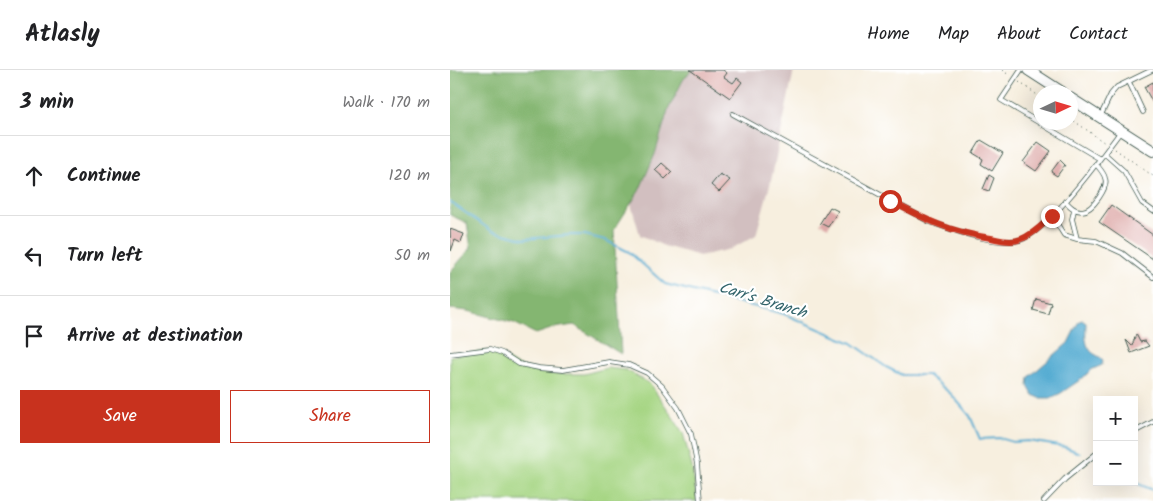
<!DOCTYPE html>
<html lang="en">
<head>
<meta charset="utf-8">
<style>
  :root { --surface:#fff; --page:#f6f6f6; --text:#202124; --muted:#757577; --line:#e0e0e0; --accent:#c8321e }
  body { margin:0; font-family:Kalam,sans-serif; background:var(--page); color:var(--text) }
  .controls { position:absolute; right:15px; bottom:15px; display:grid; overflow:hidden; border-radius:0px; box-shadow:0 5px 20px #0002 }
  .controls button { width:45px; height:45px; display:grid; place-items:center; padding:0; border:0; border-bottom:1px solid var(--line); background:var(--surface); color:var(--text); font:25px sans-serif }
  .compass { position:absolute; left:583px; top:15px; width:45px; height:45px; border-radius:50%; background:var(--surface); box-shadow:0 5px 20px #0002; rotate:86deg }
  .stop { position:absolute; width:15px; height:15px; margin:-11px; border:4px solid #c8321e; border-radius:50%; background:#fff }
  .stop.end { background:#c8321e; border-color:#fff; box-shadow:0 1px 5px #0008 }
  .list { margin:0; padding:0; list-style:none }
  h2 { display:flex; justify-content:space-between; align-items:center; height:65px; margin:0; padding:0 20px; font-size:21px }
  h2 small { font-size:16px; font-weight:400; color:var(--muted) }
  .list li { display:grid; grid-template-columns:32px 1fr auto; gap:15px; align-items:center; box-sizing:border-box; height:80px; padding:0 20px; border-top:1px solid var(--line) }
  .list b { display:block; font-size:19px; white-space:nowrap }
  .list em { font-size:16px; font-style:normal; color:var(--muted) }
  .actions { display:flex; gap:10px; padding:15px 20px }
  .actions a { flex:1; padding:11px 0; border:1px solid var(--accent); border-radius:0px; text-align:center; font-size:18px; color:var(--accent) }
  .actions .main { background:var(--accent); color:#fff }
  .icon { flex:none; width:28px; height:28px; fill:none; stroke:currentColor; stroke-width:2; stroke-linecap:round; stroke-linejoin:round }
  .map { position:relative; flex:none; width:703px; height:431px; overflow:hidden }
  header { display:flex; align-items:center; gap:30px; box-sizing:border-box; height:70px; padding:0 25px; background:var(--surface); border-bottom:1px solid var(--line) }
  header strong { font-size:24px }
  nav { display:flex; gap:28px; margin-inline-start:auto; font-size:18px }
  main { display:flex }
  aside { flex:1; background:var(--surface) }
  .map>svg:first-child { display:block }
  .industrial { fill:#d2bfc0 }
  .green { fill:#a6d583; stroke:#62895c }
  .forest { fill:#84b671; stroke:#527a52 }
  .water { fill:#55acd2; stroke:#3a7483 }
  .lines { fill:none; stroke-linecap:round; stroke-linejoin:round }
  .stream { stroke:#55acd2; stroke-width:2 }
  .building { fill:#deaaa9 }
  .service-casing { stroke:#3f584e; stroke-width:5.5 }
  .tertiary-casing { stroke:#3f584e; stroke-width:12 }
  .path { stroke:#3f584e; stroke-width:1; stroke-dasharray:1 4; stroke-linecap:butt }
  .service { stroke:#fff; stroke-width:4 }
  .tertiary { stroke:#fff; stroke-width:10 }
  .route { stroke:#c8321e; stroke-width:6 }
  .labels { text-anchor:middle; stroke-width:4.5; stroke-linejoin:round; paint-order:stroke }
  .water-label { font-size:16px; font-style:italic; fill:#32646b; stroke:#fff }
</style>
</head>
<body>
<header>
<strong>Atlasly</strong>
<nav><a>Home</a><a>Map</a><a>About</a><a>Contact</a></nav>
</header>
<main>
<aside>
<h2>3 min<small>Walk · 170 m</small></h2>
<ul class="list">
<li><svg class="icon" aria-label="ahead" viewBox="0 0 24 24"><path d="M12 20V5M6 11l6-6 6 6"/></svg><div><b>Continue</b></div><em>120 m</em></li>
<li><svg class="icon" aria-label="left" viewBox="0 0 24 24"><path d="M17 20v-9H6M10 6l-5 5 5 5"/></svg><div><b>Turn left</b></div><em>50 m</em></li>
<li><svg class="icon" aria-label="arrive" viewBox="0 0 24 24"><path d="M6 21V4h12l-3 4 3 4H6"/></svg><div><b>Arrive at destination</b></div></li>
</ul>
<div class="actions"><a class="main">Save</a><a>Share</a></div>
</aside>
<div class="map">
<svg width="703" height="431" viewBox="0 0 703 431">
  <rect width="100%" height="100%" fill="#fff"/>
  <filter id="ink" filterUnits="userSpaceOnUse"><feTurbulence type="fractalNoise" baseFrequency=".02" numOctaves="2"/><feDisplacementMap in="SourceGraphic" scale="10" xChannelSelector="R" yChannelSelector="G"/><feConvolveMatrix kernelMatrix="1 2 1 2 8 2 1 2 1" color-interpolation-filters="sRGB"/></filter>
  <filter id="wash" filterUnits="userSpaceOnUse"><feTurbulence type="fractalNoise" baseFrequency=".0096" numOctaves="4" result="noise"/><feDisplacementMap in="SourceGraphic" scale="20" xChannelSelector="R" yChannelSelector="G"/><feGaussianBlur stdDeviation="1.12" result="paint"/><feColorMatrix in="noise" values="0 0 0 0 0 0 0 0 0 0 0 0 0 0 0 0 0 1.4 0 .05"/><feComposite in="paint" operator="in"/></filter>
  <g filter="url(#wash)">
    <rect width="100%" height="100%" fill="#f7efdf"/>
    <path class="industrial" d="M 236,0 L 344,0 L 321,111 L 306,165 L 281,179 L 250,186 L 214,176 L 190,165 L 180,131 L 228,9 Z"/>
    <path class="green" d="M 36,281 L 50,285 L 66,295 L 101,304 L 134,304 L 157,298 L 176,300 L 199,313 L 219,341 L 233,363 L 242,397 L 247,431 L 0,431 L 0,286 Z"/>
    <path class="forest" d="M 0,0 L 242,0 L 233,10 L 218,40 L 205,84 L 189,121 L 164,160 L 171,284 L 124,255 L 104,258 L 86,264 L 64,253 L 18,241 L 0,239 L 0,202 L 21,178 L 17,153 L 0,145 Z"/>
    <path class="water" d="M 633,250 L 636,252 C 636,260 634,273 640,280 C 643,285 649,285 653,290 L 652,295 L 641,300 L 633,308 L 611,323 L 601,328 L 590,328 L 583,325 L 578,316 L 579,307 L 618,273 L 629,251 Z"/>
    <g class="lines">
      <path class="stream" d="M 0,132 L 42,161 L 74,169 L 120,165 L 135,165 L 155,170 L 179,182 L 215,214 L 334,244 L 402,273 L 436,297 L 452,305 L 478,305 L 501,324 L 520,346 L 530,369 L 549,368 L 563,372 L 579,371 L 615,377 L 630,383
        M 684,412 L 703,420"/>
    </g>
    <g id="blocks">
      <path class="building" d="M 240,0 L 273,0 L 277,3 L 274,7 L 283,13 L 287,8 L 292,12 L 280,28 Z
        M 703,12 L 703,33 L 694,17 Z
        M 531,70 L 553,83 L 542,101 L 531,94 L 533,89 L 523,83 Z
        M 588,72 L 601,81 L 586,101 L 573,92 Z
        M 610,90 L 615,95 L 607,106 L 601,102 Z
        M 212,93 L 222,102 L 215,109 L 205,100 Z
        M 270,104 L 280,110 L 269,122 L 261,115 Z
        M 539,105 L 544,108 L 539,121 L 533,119 Z
        M 661,135 L 703,165 L 703,189 L 649,152 Z
        M 380,137 L 388,141 L 378,157 L 370,153 Z
        M 0,159 L 14,164 L 11,173 L 5,170 L 1,181 Z
        M 586,229 L 601,233 L 598,244 L 583,240 Z
        M 686,264 L 690,272 L 695,271 L 699,276 L 681,283 L 676,270 L 682,276 Z"/>
    </g>
  </g>
  <g filter="url(#ink)">
    <use href="#blocks" fill-opacity="0" stroke="#3f584e" stroke-width="1"/>
    <g class="lines">
      <defs>
        <path id="service" d="M 571,0 L 551,30 L 650,89
          M 679,12 L 693,42
          M 283,44 L 480,152 C 503,160 545,176 570,170 C 597,163 653,85 671,61
          M 651,45 L 661,24 L 667,17 L 702,0
          M 655,84 L 674,101 L 692,133 L 703,141
          M 615,131 C 620,136 624,141 632,141 C 642,141 659,117 655,108 C 654,103 649,98 646,94
          M 624,140 L 622,149 L 627,169 L 646,171 L 672,183 L 703,207
          M 602,146 L 614,165 L 627,169
          M 0,284 L 40,279 L 52,283 L 69,294 L 89,298 L 113,300 L 159,292 L 179,295 L 197,303 L 212,316 L 228,338 L 241,364 L 247,394 L 250,431
          M 684,362 L 703,352
          M 594,431 L 615,409 L 647,383"/>
        <path id="tertiary" d="M 578,0 L 612,22
          M 620,28 L 703,81"/>
      </defs>
      <use href="#service" class="service-casing"/>
      <use href="#tertiary" class="tertiary-casing"/>
      <path class="path" d="M 552,0 L 559,5
        M 569,12 L 590,27
        M 620,48 L 655,73
        M 665,79 L 703,106"/>
      <use href="#service" class="service"/>
      <use href="#tertiary" class="tertiary"/>
    </g>
  </g>
  <g class="lines" filter="url(#ink)">
    <path class="route" d="M 440,131 C 476,150 500,162 541,168 C 550,170 562,173 571,169 C 583,165 593,154 602,146"/>
  </g>
  <g class="labels">
    <g class="water-label">
      <text transform="translate(313 229) rotate(17)" y="6">Carr's Branch</text>
    </g>
  </g>
</svg>
<div class="controls">
<button>+</button>
<button>−</button>
</div>
<svg class="compass" viewBox="-18 -18 36 36"><path d="M0-13l5 13h-10z" fill="#e53935"/><path d="M0 13l5-13h-10z" fill="#757577"/></svg>
<div class="stop" style="left:440px;top:131px"></div>
<div class="stop end" style="left:602px;top:146px"></div>
</div>
</main>
</body>
</html>
